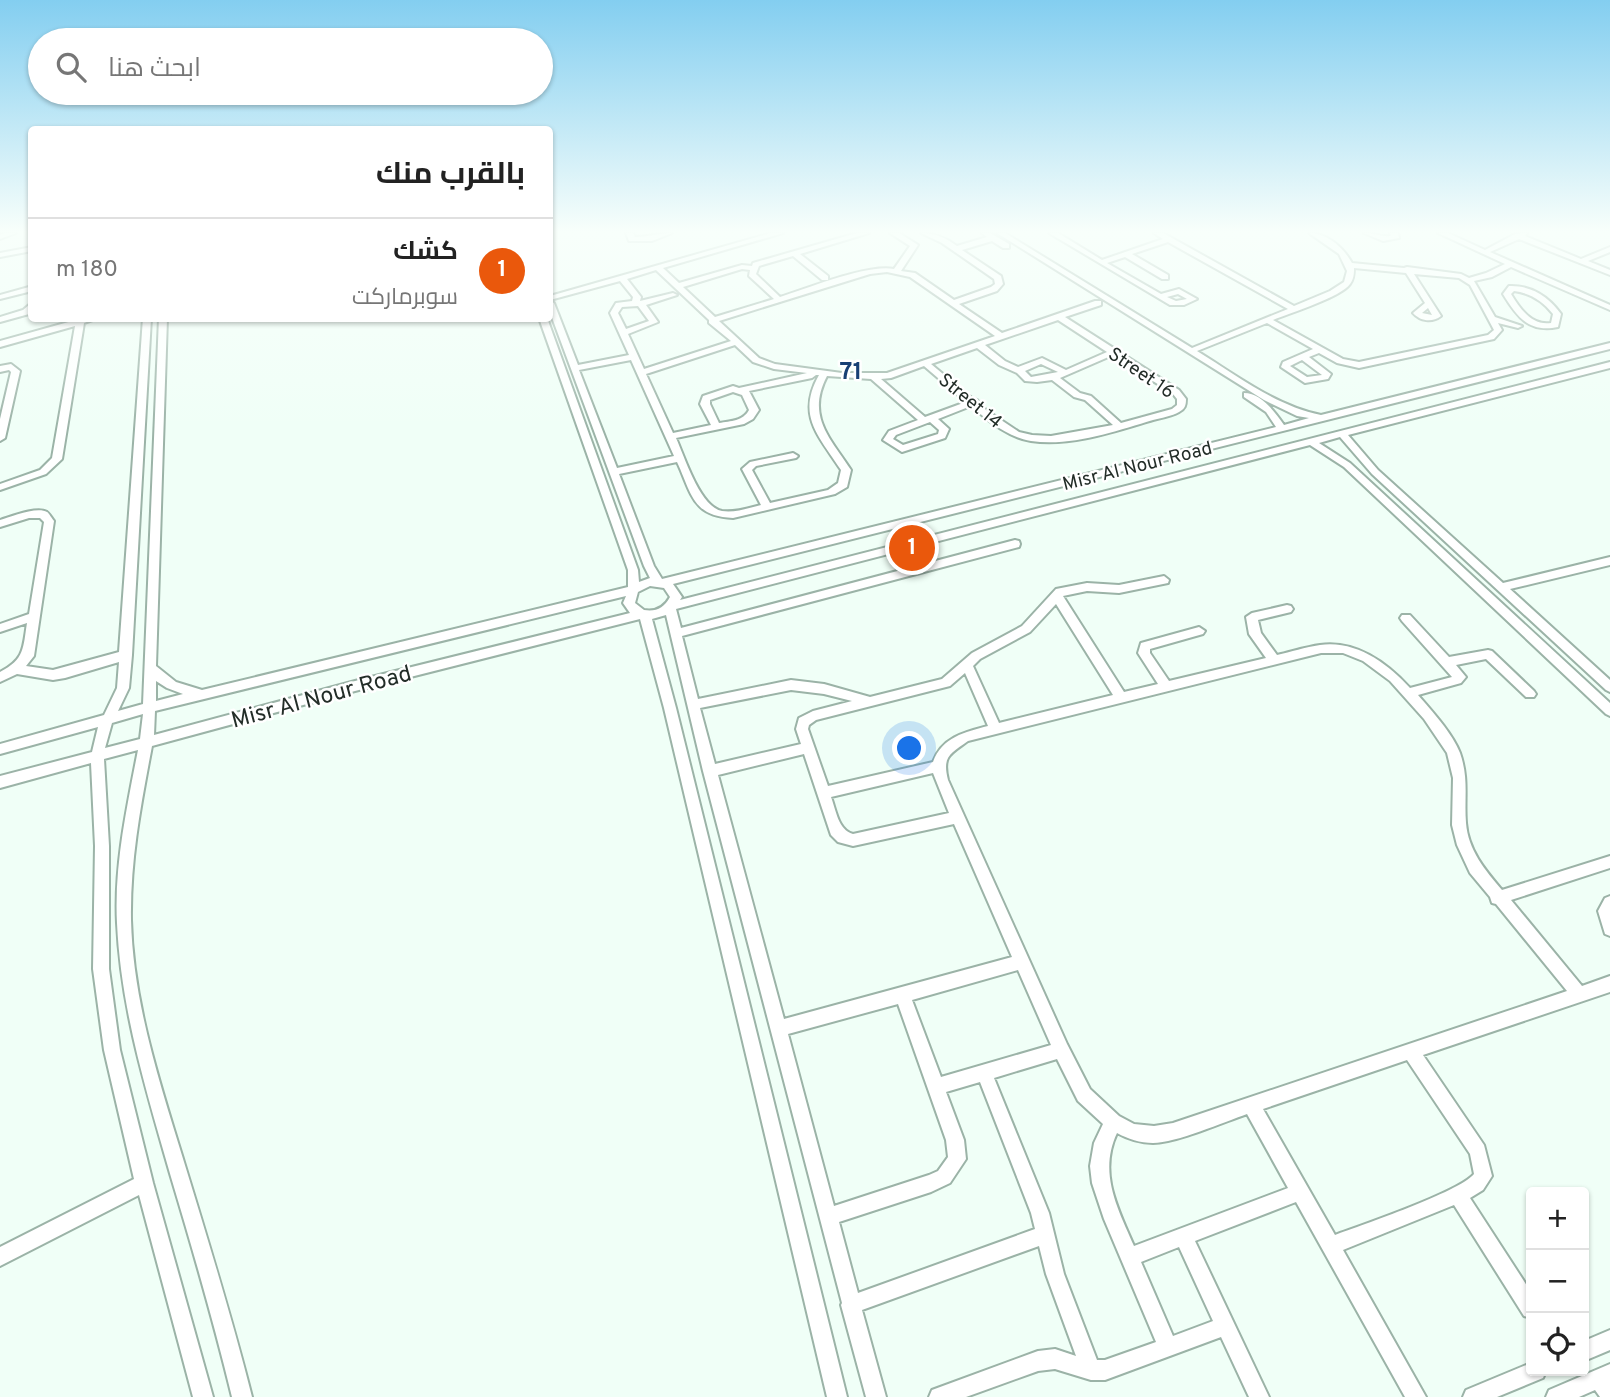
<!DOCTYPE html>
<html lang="ar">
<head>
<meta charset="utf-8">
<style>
  :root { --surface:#fff; --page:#f6f6f6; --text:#222; --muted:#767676; --line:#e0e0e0; --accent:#ea580c }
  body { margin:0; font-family:Overpass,Cairo,sans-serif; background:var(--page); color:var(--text); direction:rtl }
  .controls { position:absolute; right:21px; bottom:21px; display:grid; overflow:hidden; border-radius:7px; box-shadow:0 2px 5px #0004 }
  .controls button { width:63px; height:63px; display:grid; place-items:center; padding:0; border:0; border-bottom:2px solid var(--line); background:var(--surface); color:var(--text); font:35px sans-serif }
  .you { position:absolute; left:910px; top:749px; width:24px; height:24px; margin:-18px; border:5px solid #fff; border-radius:50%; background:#1a73e8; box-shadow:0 0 0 10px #1a73e833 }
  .badge { display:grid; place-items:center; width:46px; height:46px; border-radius:50%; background:var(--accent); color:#fff; font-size:23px; font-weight:700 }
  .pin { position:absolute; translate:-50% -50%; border:4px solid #fff; box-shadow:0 2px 7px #0006 }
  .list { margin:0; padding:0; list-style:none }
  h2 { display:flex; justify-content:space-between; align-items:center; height:91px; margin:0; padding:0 28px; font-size:30px }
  h2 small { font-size:23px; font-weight:400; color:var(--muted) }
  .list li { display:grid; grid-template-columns:46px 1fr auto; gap:21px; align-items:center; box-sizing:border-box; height:105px; padding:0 28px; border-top:2px solid var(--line) }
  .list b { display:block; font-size:26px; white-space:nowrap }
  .list p { margin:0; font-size:23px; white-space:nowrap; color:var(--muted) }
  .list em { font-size:23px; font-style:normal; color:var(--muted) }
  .icon { flex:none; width:38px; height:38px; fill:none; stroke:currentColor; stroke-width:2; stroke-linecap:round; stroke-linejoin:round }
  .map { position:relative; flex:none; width:1610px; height:1397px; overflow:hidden; direction:ltr }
  .search { position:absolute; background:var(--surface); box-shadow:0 2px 5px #0004; left:28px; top:28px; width:525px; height:77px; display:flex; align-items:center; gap:18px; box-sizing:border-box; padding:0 24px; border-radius:38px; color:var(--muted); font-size:26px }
  .panel { position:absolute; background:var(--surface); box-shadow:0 2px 5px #0004; left:28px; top:126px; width:525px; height:196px; border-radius:7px; direction:rtl }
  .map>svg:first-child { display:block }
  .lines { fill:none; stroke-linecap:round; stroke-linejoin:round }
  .minor-casing { stroke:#9bb3a7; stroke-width:4 }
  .minor { fill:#fff; fill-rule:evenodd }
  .labels { text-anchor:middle; stroke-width:5; stroke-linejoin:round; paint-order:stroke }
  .far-street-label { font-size:19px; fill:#232d28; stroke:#fff }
  .street-label { font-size:23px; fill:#232d28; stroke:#fff }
  .far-district-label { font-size:24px; font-weight:bold; fill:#183f74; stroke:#fff }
</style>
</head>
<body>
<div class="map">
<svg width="1610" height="1397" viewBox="0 0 1610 1397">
  <rect width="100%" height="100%" fill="#f0fff7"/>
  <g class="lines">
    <defs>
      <path id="minor" d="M 5,233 L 16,233 L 0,239 L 0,235 Z
        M 626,233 L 633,233 L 635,237 C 648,237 659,233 672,233 L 652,241 L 629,241 Z
        M 771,233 L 783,233 L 663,268 L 679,283 L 742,265 L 752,266 L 753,263 L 857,233 L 869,233 L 800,254 L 828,276 L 828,280 L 822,280 L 793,256 L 759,266 L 756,274 L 780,297 C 809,288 867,264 894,269 L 910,246 L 890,233 L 899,233 L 918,245 L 901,271 L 915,273 L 954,300 L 991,287 L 995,284 L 994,279 L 942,243 L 921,233 C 935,233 946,238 957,246 L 987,237 L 982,233 L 990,233 L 1009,244 L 1009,248 L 1003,248 L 992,241 L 962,250 L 1001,276 L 1003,284 L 997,291 L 959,304 L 1002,333 L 1095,301 L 1101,301 L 1101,305 L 1065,317 L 1179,390 L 1186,399 C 1186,405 1185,409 1179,412 C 1172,416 1161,418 1153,420 C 1116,431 1071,447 1031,441 C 1007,437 989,421 971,406 L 938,419 L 949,429 L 945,438 L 902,452 L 883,440 L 889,431 L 918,420 L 871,379 L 827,376 C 806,416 830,438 851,470 L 847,487 L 835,494 L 733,518 C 692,516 692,494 677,462 L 619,474 L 654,566 L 662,579 L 1276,427 L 1266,412 L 1244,397 L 1244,393 C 1261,393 1275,412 1284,425 L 1309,418 L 1297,416 L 1264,400 L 997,233 L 1005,233 L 1192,348 L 1288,309 L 1168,242 L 1132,254 L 1168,275 L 1168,279 L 1162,279 L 1125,257 L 1107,263 L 1161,294 L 1179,289 L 1197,299 L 1184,305 L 1170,305 L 1049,233 L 1058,233 L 1102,260 L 1163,239 L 1154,233 L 1163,233 L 1294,306 L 1330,291 L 1344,282 L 1347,271 L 1339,254 L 1309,233 C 1327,233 1343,247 1352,263 L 1404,268 L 1407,267 L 1461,274 L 1469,278 L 1486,273 L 1505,264 L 1438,233 L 1448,233 L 1485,250 L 1515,234 L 1527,233 L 1525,236 L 1581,259 L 1610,247 L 1610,252 L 1588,261 L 1610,270 L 1610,275 L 1519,239 L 1490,252 L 1610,305 L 1610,310 L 1511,267 L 1492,277 L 1474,281 L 1495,317 L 1522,326 L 1518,328 L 1498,323 L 1502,330 L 1494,339 L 1359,368 L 1337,363 L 1319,353 L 1309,357 L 1331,374 L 1328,379 L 1305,383 L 1281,367 L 1283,362 L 1313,349 L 1267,323 L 1197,351 C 1236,375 1276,406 1321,415 L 1610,343 L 1610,349 L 673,584 L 682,597 L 680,600 L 1610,362 L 1610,368 L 1348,435 L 1378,470 L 1503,583 L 1610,557 L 1610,565 L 1510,589 L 1610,680 L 1610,692 L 1606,690 L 1372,474 L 1340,437 L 1319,443 L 1350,463 L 1610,703 L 1610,716 L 1606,714 L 1344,467 L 1310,445 L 676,609 L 681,628 L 1015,540 L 1019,541 L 1020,544 L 1019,547 L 682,636 L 698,699 L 791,680 L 824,684 L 870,697 L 942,679 L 972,653 L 1022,626 L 1056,589 L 1087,583 L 1119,585 L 1164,576 L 1169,580 L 1168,583 L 1119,593 L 1087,591 L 1063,596 L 1124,692 L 1158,684 L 1138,653 L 1141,643 L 1199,627 L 1205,631 L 1203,634 L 1150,649 L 1150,653 L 1169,681 L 1266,658 L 1249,634 L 1246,617 L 1252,613 L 1287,605 L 1291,606 L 1293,609 L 1291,612 L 1258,620 L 1261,633 L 1277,655 C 1291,652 1305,647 1320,645 C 1356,640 1387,663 1410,688 L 1452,677 L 1402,621 L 1400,618 L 1402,615 L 1410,615 L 1449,657 L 1488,650 L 1492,651 L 1534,691 L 1536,694 L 1534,697 L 1526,697 L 1486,659 L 1456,665 L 1466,677 L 1461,683 L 1418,695 C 1431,710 1453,734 1460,753 C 1469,779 1464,797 1466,823 C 1468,850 1485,870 1502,890 L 1610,856 L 1610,868 L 1511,900 L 1582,986 L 1610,976 L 1610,992 L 1423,1055 L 1484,1145 L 1492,1176 L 1483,1190 L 1470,1198 L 1531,1292 L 1531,1318 L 1524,1316 L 1454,1205 L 1343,1250 L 1426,1397 L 1405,1397 L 1296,1202 L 1195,1241 L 1269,1397 L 1249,1397 L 1221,1337 L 1105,1380 L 1091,1380 L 1055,1369 L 1038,1371 L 966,1397 L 929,1397 L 932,1390 L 1038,1351 L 1055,1349 L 1076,1356 L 1046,1274 L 1039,1246 L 862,1310 L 886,1397 L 866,1397 L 841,1305 L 842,1303 L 703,771 L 666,615 L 652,619 L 676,708 L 847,1397 L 827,1397 L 664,708 L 640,619 L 355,691 L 152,746 C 141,804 130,860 131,920 C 133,1003 160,1084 184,1162 C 208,1240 232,1318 252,1397 L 232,1397 C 214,1323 193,1250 171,1177 C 147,1093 121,1011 117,923 C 114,865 127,807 138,750 L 104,759 L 109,846 L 109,969 L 120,1050 L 153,1183 L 213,1397 L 193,1397 L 139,1195 L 0,1266 L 0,1247 L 134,1179 L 104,1050 L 93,969 L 95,846 L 91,763 L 0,788 L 0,776 L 92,752 L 98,727 L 0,754 L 0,744 L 104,715 L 117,688 L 119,662 L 65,678 L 53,680 L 17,674 L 0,682 L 0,672 C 25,659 23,648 27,623 L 0,632 L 0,624 L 29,614 L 44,522 L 40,518 L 29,518 L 0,527 L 0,520 C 10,517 37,506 47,512 C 48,512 53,520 54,521 L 34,656 L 26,666 L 53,670 L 119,652 L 143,318 L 151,318 L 132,655 L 129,688 L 118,711 L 143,704 L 159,318 L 167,318 L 156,666 L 176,682 L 202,690 L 628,587 L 628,570 L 539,318 L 547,318 L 638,570 L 639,582 L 650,578 L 644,566 L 550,312 L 550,301 L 554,303 L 578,365 L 629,355 L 610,313 L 616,303 L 632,301 L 633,297 L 620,281 L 550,300 L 550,296 ZM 1354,268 L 1406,273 L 1425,303 L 1413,313 C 1420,321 1432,323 1441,316 L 1414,274 L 1459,278 L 1470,285 L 1494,330 L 1488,335 L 1359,362 L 1343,359 L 1273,320 C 1290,313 1341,297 1350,284 C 1354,279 1354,273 1354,268 ZM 742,269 L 750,270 L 749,276 L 774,299 L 715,317 L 683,287 ZM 656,270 L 709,320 L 709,323 L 731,341 L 644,369 L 628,334 L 658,322 L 646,305 L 677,295 L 673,293 L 640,301 L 641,297 L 627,279 ZM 887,272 L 910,277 L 995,336 L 887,373 L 842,373 L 775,364 L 759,358 L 719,321 L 870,274 ZM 1178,294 L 1187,299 L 1176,301 L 1167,297 ZM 638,306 L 649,321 L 626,329 L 618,313 L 622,307 ZM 1428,308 L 1432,315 L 1422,313 ZM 1058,320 L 1107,352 L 1066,370 L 1042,358 L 1018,367 L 1005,361 L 985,345 ZM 735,345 L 753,362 L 774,369 L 807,373 L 739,388 L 733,386 L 703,396 L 700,404 L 711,425 L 673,433 L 646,374 ZM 977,348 L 999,365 L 1017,373 L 1025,381 L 1037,382 L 1052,380 L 1074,397 L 1085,400 L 1113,425 L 1051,436 L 1032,435 L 1019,432 L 986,410 L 977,400 L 973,399 L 931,364 ZM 1113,355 L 1173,394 L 1177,399 L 1177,405 L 1172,409 L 1121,423 L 1091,396 L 1080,393 L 1060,378 ZM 631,360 L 674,456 L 617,468 L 579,370 ZM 1302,360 L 1322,375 L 1307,377 L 1290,366 ZM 1041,364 L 1058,372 L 1031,377 L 1025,371 ZM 924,366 L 966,402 L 925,417 L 881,379 L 891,378 ZM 816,375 L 819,375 C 796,416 819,436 841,470 L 838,483 L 828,490 L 770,503 L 752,470 L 756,466 L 796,458 L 798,456 L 793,453 L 750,462 L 742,469 L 761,505 C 749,508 735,513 722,511 C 700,507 685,458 676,438 L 744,424 L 753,419 L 759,410 L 749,391 L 812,378 ZM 733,392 L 742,395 L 749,410 C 743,421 731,421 719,423 L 710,404 L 710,400 ZM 930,422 L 939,430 L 938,434 L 903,445 L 893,439 L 896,435 ZM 650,586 L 664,588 L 670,597 C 664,608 656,612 644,610 L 635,603 L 638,592 ZM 626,596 L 623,603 L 630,613 L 355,681 L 154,735 L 155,711 ZM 1056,604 L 1113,695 L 999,723 L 973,666 L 980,659 L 1030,632 ZM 1321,653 L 1343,653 L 1363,661 L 1390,681 L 1424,719 L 1447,753 L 1453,778 L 1452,825 L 1457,845 L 1470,873 L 1490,897 L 1492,903 L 1496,904 L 1567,991 L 1173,1123 L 1154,1126 L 1134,1124 L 1119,1116 L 1090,1089 L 1067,1044 L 948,780 C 942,756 950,754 968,741 ZM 965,673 L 988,726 C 965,732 942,737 933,762 L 828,786 L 808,729 L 809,725 L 816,720 L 950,686 ZM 156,681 L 167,688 L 183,694 L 156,701 ZM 791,690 L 824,694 L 852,701 L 813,711 L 799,718 L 796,729 L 801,744 L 715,764 L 700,708 ZM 143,714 L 140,739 L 105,748 L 112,723 ZM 804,754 L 831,835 L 838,842 L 853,846 L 954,824 L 1012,957 L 784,1019 L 718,775 ZM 933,773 L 949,813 L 853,834 C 838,830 836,810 831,797 ZM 1018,970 L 1051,1045 L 941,1077 L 912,1000 ZM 898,1004 L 946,1140 L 948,1157 L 938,1171 L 929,1175 L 834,1206 L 788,1034 ZM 1057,1059 L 1078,1101 L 1103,1124 L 1094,1143 L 1090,1166 L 1092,1183 L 1104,1219 L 1156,1342 L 1105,1360 L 1097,1360 L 1064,1274 L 1049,1213 L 994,1078 ZM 1407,1060 L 1470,1154 L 1474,1174 C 1459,1192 1362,1225 1335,1235 L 1263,1109 ZM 980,1082 L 1031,1213 L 1035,1229 L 858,1293 L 839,1222 L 931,1192 L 950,1183 L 966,1159 L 964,1140 L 946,1092 ZM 1247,1114 L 1288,1188 L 1134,1246 C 1118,1209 1098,1173 1117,1133 C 1128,1139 1140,1143 1153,1143 C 1176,1143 1224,1122 1247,1114 ZM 1179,1247 L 1213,1321 L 1173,1336 L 1141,1262 Z
        M 1364,233 C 1373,233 1382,237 1391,236 L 1390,233 L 1398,233 L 1399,238 L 1383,241 Z
        M 32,247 L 32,251 L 0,257 L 0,253 Z
        M 1509,286 C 1531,285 1549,297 1561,314 L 1558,327 C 1529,333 1517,317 1503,294 ZM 1514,291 C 1530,293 1543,301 1553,314 L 1551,323 C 1532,326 1520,309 1511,294 Z
        M 29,287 L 32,287 L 32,291 L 0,299 L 0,295 Z
        M 29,305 L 32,305 L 32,311 L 29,314 L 0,322 L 0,317 L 23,310 Z
        M 83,318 L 98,318 L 84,323 L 62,459 L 46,474 L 0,490 L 0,484 L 40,470 L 52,458 L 75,326 L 0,347 L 0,341 Z
        M 11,364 L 20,371 L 5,438 L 0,441 L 0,419 L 11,372 L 9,370 L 0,372 L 0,366 Z
        M 1610,896 L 1610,936 L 1605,934 L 1598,911 L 1605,898 Z
        M 1610,1330 L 1610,1350 L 1584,1361 L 1584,1341 Z
        M 1531,1363 L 1531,1371 L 1546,1371 L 1543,1378 L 1497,1397 L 1463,1397 L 1466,1390 Z
        M 1610,1364 L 1610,1397 L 1600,1397 L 1595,1390 L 1579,1397 L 1546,1397 L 1549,1390 Z"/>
    </defs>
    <use href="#minor" class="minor-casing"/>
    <use href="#minor" class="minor"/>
  </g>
  <linearGradient id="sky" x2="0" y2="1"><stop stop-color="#83cef0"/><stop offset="0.54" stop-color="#f8fffb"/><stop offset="1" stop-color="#f8fffb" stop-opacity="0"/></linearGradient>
  <rect width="1610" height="429" fill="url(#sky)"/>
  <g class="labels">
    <g class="far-street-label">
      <text transform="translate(1142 372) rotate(34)" y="7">Street 16</text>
      <text transform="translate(971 400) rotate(39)" y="7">Street 14</text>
      <text transform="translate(1137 465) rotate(-14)" y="7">Misr Al Nour Road</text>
    </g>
    <g class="street-label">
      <text transform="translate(321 696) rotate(-15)" y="8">Misr Al Nour Road</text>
    </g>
    <g class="far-district-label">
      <text x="851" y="379">71</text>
    </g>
  </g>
</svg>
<div class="controls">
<button>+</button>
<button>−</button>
<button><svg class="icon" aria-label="locate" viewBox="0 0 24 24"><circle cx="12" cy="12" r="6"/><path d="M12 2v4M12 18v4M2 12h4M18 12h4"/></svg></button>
</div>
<div class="you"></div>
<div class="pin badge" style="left:912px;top:548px">1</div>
<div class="search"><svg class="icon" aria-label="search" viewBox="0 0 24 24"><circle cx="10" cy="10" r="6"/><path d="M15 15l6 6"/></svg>ابحث هنا</div>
<section class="panel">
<h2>بالقرب منك<small></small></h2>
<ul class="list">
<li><span class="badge">1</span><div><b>كشك</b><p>سوبرماركت</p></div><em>180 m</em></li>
</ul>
</section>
</div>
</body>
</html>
